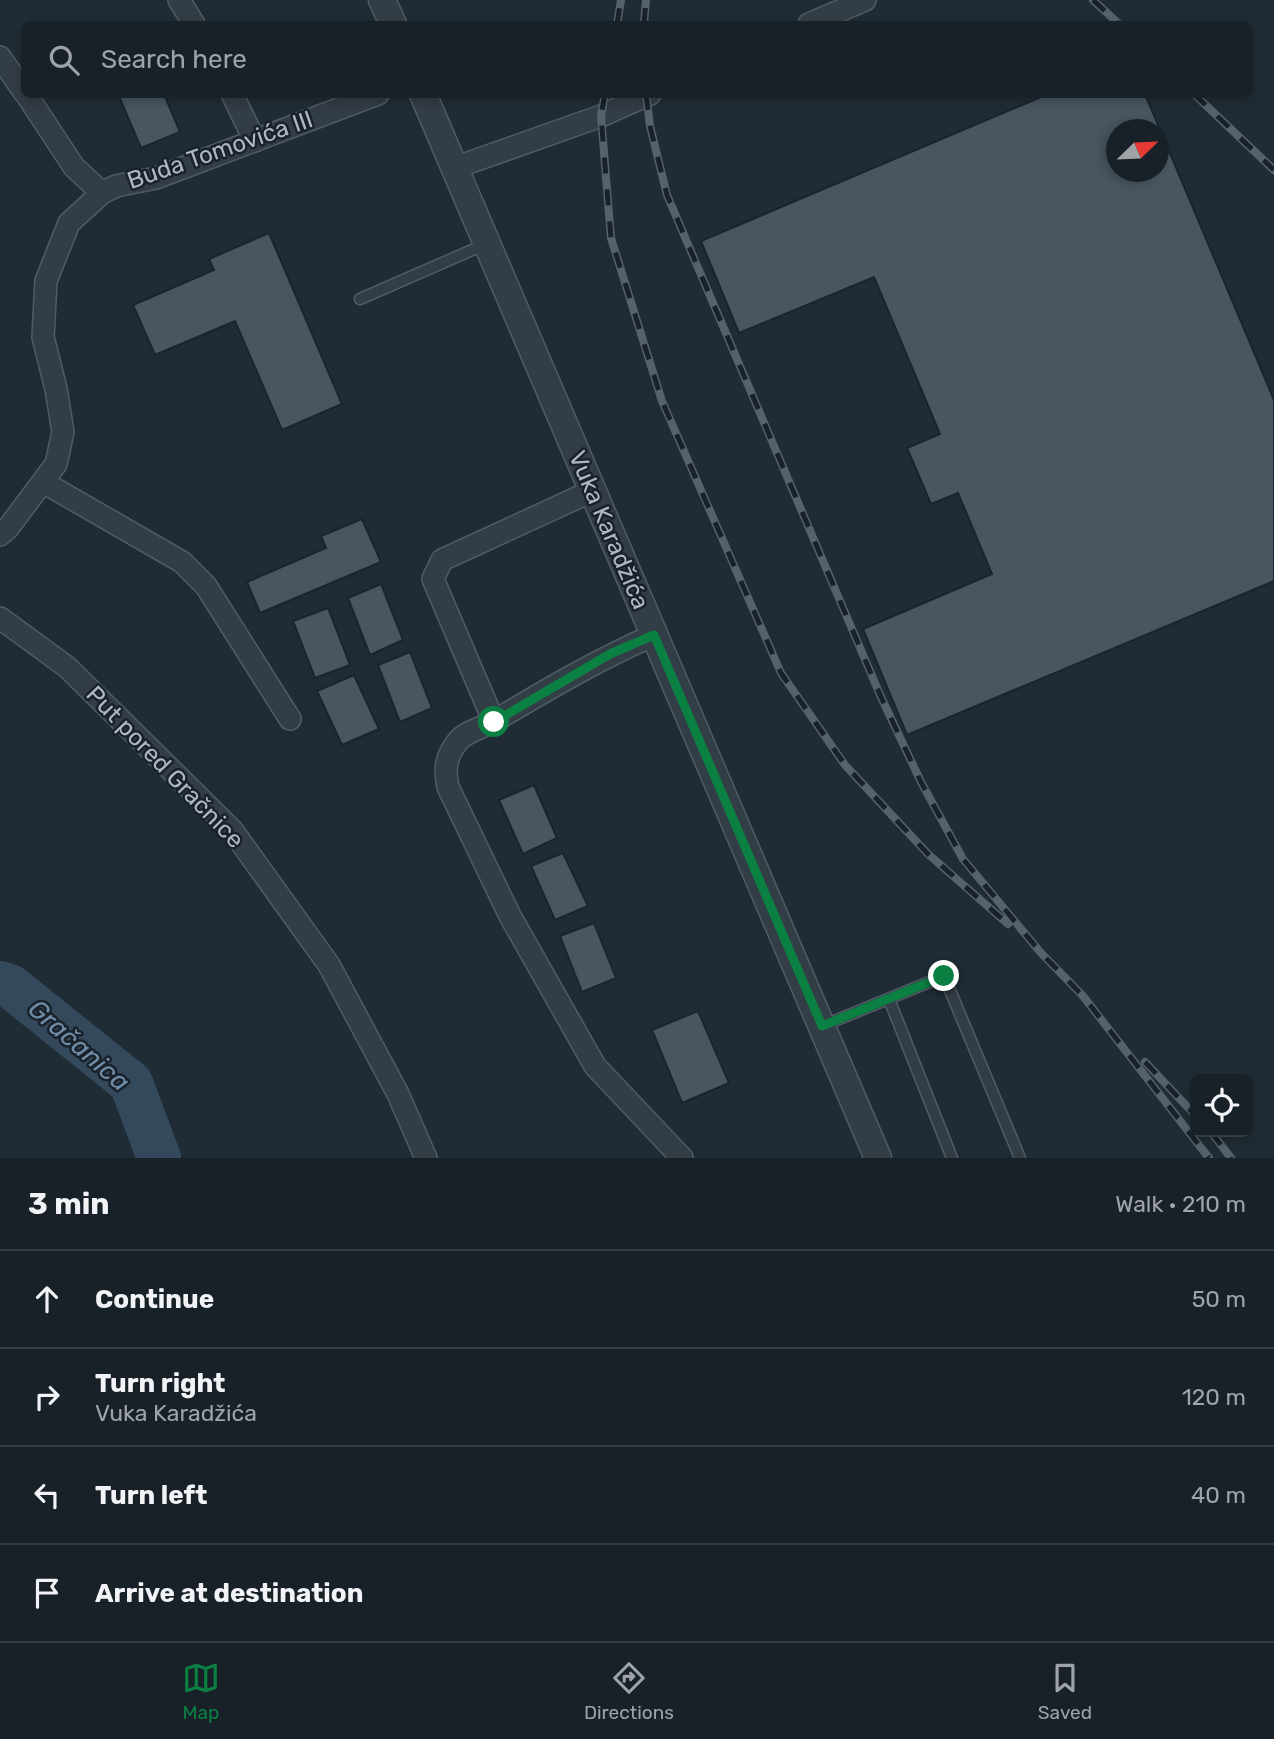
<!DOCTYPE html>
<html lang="en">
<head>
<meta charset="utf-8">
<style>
  :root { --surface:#182128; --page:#252e34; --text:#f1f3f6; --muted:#9fa3a8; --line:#363e45; --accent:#0b8043 }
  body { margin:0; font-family:Rubik,sans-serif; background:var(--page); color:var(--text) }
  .controls { position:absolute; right:21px; bottom:21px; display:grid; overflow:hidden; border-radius:10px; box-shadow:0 4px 10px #0003 }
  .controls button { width:63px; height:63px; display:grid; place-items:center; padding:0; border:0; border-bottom:2px solid var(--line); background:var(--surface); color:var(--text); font:35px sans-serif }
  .compass { position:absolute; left:1106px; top:119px; width:63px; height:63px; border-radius:50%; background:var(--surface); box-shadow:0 4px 10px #0003; rotate:67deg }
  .stop { position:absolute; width:21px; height:21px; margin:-16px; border:5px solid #0b8043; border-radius:50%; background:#fff }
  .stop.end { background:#0b8043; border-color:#fff; box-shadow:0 2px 7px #0008 }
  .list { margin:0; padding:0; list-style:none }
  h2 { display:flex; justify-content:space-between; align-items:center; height:91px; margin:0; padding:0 28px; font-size:30px }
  h2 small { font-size:23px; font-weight:400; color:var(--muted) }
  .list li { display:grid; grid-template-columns:46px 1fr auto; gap:21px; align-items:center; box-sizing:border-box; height:98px; padding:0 28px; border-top:2px solid var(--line) }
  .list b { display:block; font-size:26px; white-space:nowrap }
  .list p { margin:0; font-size:23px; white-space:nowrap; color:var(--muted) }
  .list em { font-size:23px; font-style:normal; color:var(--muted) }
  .icon { flex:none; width:38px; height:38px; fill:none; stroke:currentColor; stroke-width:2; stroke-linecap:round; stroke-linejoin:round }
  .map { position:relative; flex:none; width:1274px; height:1158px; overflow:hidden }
  .search { position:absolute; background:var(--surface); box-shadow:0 4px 10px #0003; left:21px; right:21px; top:21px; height:77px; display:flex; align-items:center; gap:18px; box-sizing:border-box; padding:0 24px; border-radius:10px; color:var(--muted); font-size:26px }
  .sheet { height:483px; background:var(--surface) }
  nav { display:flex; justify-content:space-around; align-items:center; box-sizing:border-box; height:98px; border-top:2px solid var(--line); background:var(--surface); font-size:19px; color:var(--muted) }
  nav a { display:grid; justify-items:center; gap:4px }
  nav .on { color:var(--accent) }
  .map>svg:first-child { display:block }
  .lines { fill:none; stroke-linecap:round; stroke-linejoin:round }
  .river { stroke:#344a5c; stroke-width:44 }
  .building { fill:#485661; stroke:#1b242c; stroke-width:2; fill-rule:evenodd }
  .service-casing { stroke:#515b64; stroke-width:13 }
  .minor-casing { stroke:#515b64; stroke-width:24 }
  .tertiary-casing { stroke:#515b64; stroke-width:29 }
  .service { stroke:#333d46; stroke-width:10 }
  .minor { stroke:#333d46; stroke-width:21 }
  .tertiary { stroke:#333d46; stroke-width:26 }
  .rail-casing { stroke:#55626d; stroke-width:8 }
  .rail { stroke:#19222a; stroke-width:5; stroke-dasharray:16; stroke-linecap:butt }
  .route { stroke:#0b8043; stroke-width:9 }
  .labels { text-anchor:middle; stroke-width:5; stroke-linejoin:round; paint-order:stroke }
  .street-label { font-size:24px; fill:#adb8c3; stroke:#19222a }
  .water-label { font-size:26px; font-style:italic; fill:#6f8da6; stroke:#19222a }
</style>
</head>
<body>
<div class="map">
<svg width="1274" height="1158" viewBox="0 0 1274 1158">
  <rect width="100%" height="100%" fill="#202c35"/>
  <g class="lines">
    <path class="river" d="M 0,983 L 10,986 L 131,1083 L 159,1158"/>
  </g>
  <path class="building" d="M 118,94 L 164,94 L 180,132 L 141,148 Z
    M 1048,94 L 1145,94 L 1274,400 L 1274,581 L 907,735 L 863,629 L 992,574 L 958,493 L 931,504 L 907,448 L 940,434 L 874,277 L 739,333 L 701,241 ZM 1116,130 L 1158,130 L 1158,172 L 1116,172 Z
    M 269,233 L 342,404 L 282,430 L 235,321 L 155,355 L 133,305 L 214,270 L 209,259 Z
    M 362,519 L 381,562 L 260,613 L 247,582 L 326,548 L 321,536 Z
    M 381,584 L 403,640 L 370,655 L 348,598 Z
    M 328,608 L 350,665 L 315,678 L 293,621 Z
    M 410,652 L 432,708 L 400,722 L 378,665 Z
    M 354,675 L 379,729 L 342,745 L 317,691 Z
    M 534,785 L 557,838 L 523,854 L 499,800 Z
    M 563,853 L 588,906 L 555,920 L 531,866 Z
    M 594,923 L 616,978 L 582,992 L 560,936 Z
    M 698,1011 L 729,1083 L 682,1103 L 652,1030 Z"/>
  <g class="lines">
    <defs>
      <path id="service" d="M 360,299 L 486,244
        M 889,999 L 952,1158
        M 822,1026 L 944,976 L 1020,1158"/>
      <path id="minor" d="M 179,0 L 194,24
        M 809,24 L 865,0
        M 0,57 L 24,92
        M 26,94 L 74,167 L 102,193 L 116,186 L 156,178 L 378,94
        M 232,94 L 255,141
        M 454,168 L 601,116 L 650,94
        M 43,482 L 182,562 L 206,586 L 290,719
        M 0,535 L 8,528 L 56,464 L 63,432 L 56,389 L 43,337 L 46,281 L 69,223 L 102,193
        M 0,618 L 67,667 L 232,830 L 329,965 L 398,1094 L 426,1158
        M 654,635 C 599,659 548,689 496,720 C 485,727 466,731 458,741 C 446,756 444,769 448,787 L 510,916 L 595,1066 L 682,1158
        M 494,722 L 433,579 L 442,560 L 592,491"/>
      <path id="tertiary" d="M 382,0 L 393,24
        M 423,94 L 878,1158"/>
    </defs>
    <use href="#service" class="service-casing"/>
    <use href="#minor" class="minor-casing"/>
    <use href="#tertiary" class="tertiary-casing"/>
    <use href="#service" class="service"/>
    <use href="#minor" class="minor"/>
    <use href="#tertiary" class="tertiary"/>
    <defs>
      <path id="rail" d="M 1093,0 L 1119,24
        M 617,24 L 621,0
        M 644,24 L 646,0
        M 605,94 L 601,116 L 611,238 L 662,401 L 781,673 L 845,765 L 928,854 L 1008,924
        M 646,94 L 650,126 L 667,195 L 881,697 L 921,782 L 963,859 L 1041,953 L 1083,996 L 1209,1158
        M 1194,94 L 1274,170
        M 1145,1062 L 1195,1115
        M 1211,1132 L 1231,1158"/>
    </defs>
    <use href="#rail" class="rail-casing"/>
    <use href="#rail" class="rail"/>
  </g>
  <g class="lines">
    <path class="route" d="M 494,722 L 610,654 L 654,635 L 822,1026 L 944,976"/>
  </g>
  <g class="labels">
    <g class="street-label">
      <text transform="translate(220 150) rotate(-19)" y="8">Buda Tomovića III</text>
      <text transform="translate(609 530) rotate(67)" y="8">Vuka Karadžića</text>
      <text transform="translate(165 767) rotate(46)" y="8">Put pored Gračnice</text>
    </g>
    <g class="water-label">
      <text transform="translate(79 1045) rotate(41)" y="9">Gračanica</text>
    </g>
  </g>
</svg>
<div class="controls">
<button><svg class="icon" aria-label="locate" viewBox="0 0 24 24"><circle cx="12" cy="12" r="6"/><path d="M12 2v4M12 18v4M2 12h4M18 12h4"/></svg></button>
</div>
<svg class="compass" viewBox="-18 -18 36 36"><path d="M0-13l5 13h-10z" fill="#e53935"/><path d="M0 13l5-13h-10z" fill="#9fa3a8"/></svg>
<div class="stop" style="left:494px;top:722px"></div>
<div class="stop end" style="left:944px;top:976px"></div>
<div class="search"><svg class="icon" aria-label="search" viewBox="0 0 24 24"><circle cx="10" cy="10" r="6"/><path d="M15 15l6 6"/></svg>Search here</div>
</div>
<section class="sheet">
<h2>3 min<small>Walk · 210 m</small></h2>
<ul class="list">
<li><svg class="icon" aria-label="ahead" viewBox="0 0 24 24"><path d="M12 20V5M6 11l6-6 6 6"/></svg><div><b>Continue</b></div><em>50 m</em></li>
<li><svg class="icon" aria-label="right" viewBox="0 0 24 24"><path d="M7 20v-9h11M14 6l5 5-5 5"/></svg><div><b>Turn right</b><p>Vuka Karadžića</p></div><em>120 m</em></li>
<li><svg class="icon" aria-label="left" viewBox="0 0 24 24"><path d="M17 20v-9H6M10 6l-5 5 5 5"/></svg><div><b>Turn left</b></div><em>40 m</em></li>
<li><svg class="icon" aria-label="arrive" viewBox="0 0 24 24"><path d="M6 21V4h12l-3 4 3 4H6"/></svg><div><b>Arrive at destination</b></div></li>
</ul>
</section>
<nav>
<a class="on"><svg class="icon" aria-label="map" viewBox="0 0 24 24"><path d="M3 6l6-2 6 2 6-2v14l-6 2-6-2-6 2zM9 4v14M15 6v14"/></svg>Map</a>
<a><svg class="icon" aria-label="directions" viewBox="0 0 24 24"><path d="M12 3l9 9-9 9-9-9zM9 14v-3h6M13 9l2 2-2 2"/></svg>Directions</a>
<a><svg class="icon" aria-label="saved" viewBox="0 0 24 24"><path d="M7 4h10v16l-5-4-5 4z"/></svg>Saved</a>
</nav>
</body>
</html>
